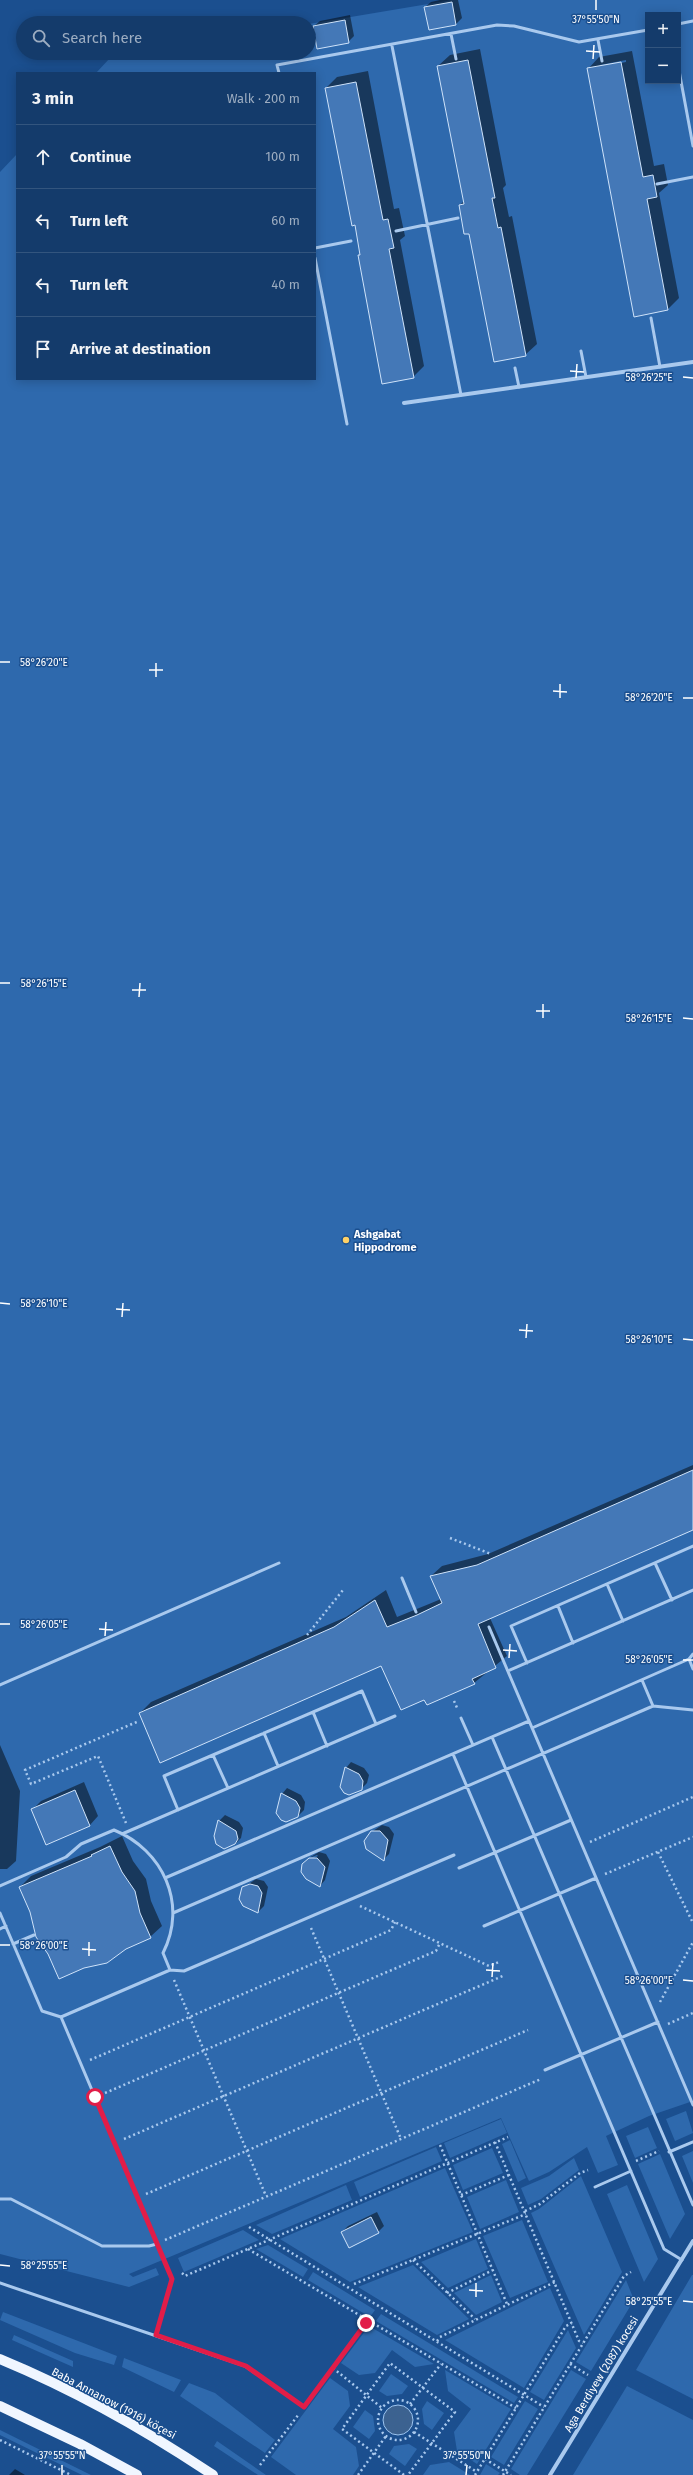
<!DOCTYPE html>
<html lang="en">
<head>
<meta charset="utf-8">
<style>
  :root { --surface:#143b6b; --page:#1d4271; --text:#f1f3f6; --muted:#9dadc1; --line:#33557e }
  body { margin:0; font-family:"Fira Sans",sans-serif; background:var(--page); color:var(--text) }
  .controls { position:absolute; right:12px; top:12px; display:grid; overflow:hidden; border-radius:0px; box-shadow:0 2px 10px #0003 }
  .controls button { width:36px; height:36px; display:grid; place-items:center; padding:0; border:0; border-bottom:1px solid var(--line); background:var(--surface); color:var(--text); font:20px sans-serif }
  .stop { position:absolute; width:12px; height:12px; margin:-9px; border:3px solid #e11d48; border-radius:50%; background:#fff }
  .stop.end { background:#e11d48; border-color:#fff; box-shadow:0 1px 4px #0008 }
  .list { margin:0; padding:0; list-style:none }
  h2 { display:flex; justify-content:space-between; align-items:center; height:52px; margin:0; padding:0 16px; font-size:17px }
  h2 small { font-size:13px; font-weight:400; color:var(--muted) }
  .list li { display:grid; grid-template-columns:26px 1fr auto; gap:12px; align-items:center; box-sizing:border-box; height:64px; padding:0 16px; border-top:1px solid var(--line) }
  .list b { display:block; font-size:15px; white-space:nowrap }
  .list em { font-size:13px; font-style:normal; color:var(--muted) }
  .icon { flex:none; width:22px; height:22px; fill:none; stroke:currentColor; stroke-width:2; stroke-linecap:round; stroke-linejoin:round }
  .map { position:relative; flex:none; width:693px; height:2475px; overflow:hidden }
  .search { position:absolute; background:var(--surface); box-shadow:0 2px 10px #0003; left:16px; top:16px; width:300px; height:44px; display:flex; align-items:center; gap:10px; box-sizing:border-box; padding:0 14px; border-radius:22px; color:var(--muted); font-size:15px }
  .panel { position:absolute; background:var(--surface); box-shadow:0 2px 10px #0003; left:16px; top:72px; width:300px; height:308px; border-radius:0px }
  .map>svg:first-child { display:block }
  .green { fill:#2e69ad; fill-rule:evenodd }
  .water { fill:#3c6290; stroke:#9cc4f0 }
  .shadow { fill:#0007; fill-rule:evenodd }
  .building { fill:#4478b7; stroke:#cfe3fa }
  .lines { fill:none; stroke-linecap:round; stroke-linejoin:round }
  .path { stroke:#a9c9ee; stroke-width:2.5; stroke-dasharray:2 3; stroke-linecap:butt }
  .lane { stroke:#a9c9ee; stroke-width:3 }
  .street { stroke:#a9c9ee; stroke-width:4 }
  .primary { stroke:#f0f6ff; stroke-width:10 }
  .route { stroke:#e11d48; stroke-width:5 }
  .ticks { fill:none; stroke:#fff; stroke-width:1.5 }
  .poi-dot { fill:#ffd166; stroke:#1b4f8f; stroke-width:1.5 }
  .labels { text-anchor:middle; stroke-width:3; stroke-linejoin:round; paint-order:stroke }
  .poi-label { font-size:11px; font-weight:bold; fill:#fff; stroke:#1b4f8f; text-anchor:start }
  .street-label { font-size:11px; fill:#fff; stroke:#1b4f8f }
  .ticks-label { font-size:10px; text-anchor:middle; fill:#fff; stroke:#1b4f8f; stroke-width:3; stroke-linejoin:round; paint-order:stroke }
</style>
</head>
<body>
<div class="map">
<svg width="693" height="2475" viewBox="0 0 693 2475">
  <rect width="100%" height="100%" fill="#1b4f8f"/>
  <path class="green" d="M 452,0 L 693,0 L 693,2101 L 649,2116 L 606,2136 L 618,2165 L 598,2173 L 587,2147 L 549,2172 L 529,2181 L 501,2118 L 129,2274 L 133,2277 L 156,2268 L 159,2275 L 129,2287 L 0,2254 L 0,172 L 17,154 L 17,379 L 315,379 L 315,73 L 96,73 L 110,58 L 139,53 L 309,53 L 309,24 ZM 648,15 L 678,15 L 678,81 L 648,81 Z
    M 686,2111 L 693,2133 L 675,2141 L 666,2119 Z
    M 501,2119 L 507,2133 L 450,2158 L 444,2143 Z
    M 648,2127 L 657,2148 L 635,2158 L 626,2136 Z
    M 510,2140 L 526,2178 L 518,2182 L 502,2144 Z
    M 436,2147 L 442,2161 L 360,2197 L 354,2182 Z
    M 492,2148 L 503,2173 L 463,2190 L 453,2165 Z
    M 693,2151 L 693,2183 L 682,2156 Z
    M 660,2154 L 685,2214 L 670,2239 L 638,2164 Z
    M 574,2158 L 579,2170 L 541,2199 L 528,2205 L 521,2188 L 549,2176 Z
    M 445,2168 L 473,2232 L 350,2282 L 280,2239 Z
    M 581,2176 L 622,2272 L 584,2335 L 531,2213 L 539,2209 Z
    M 506,2180 L 519,2212 L 480,2229 L 467,2197 Z
    M 346,2185 L 352,2200 L 272,2234 L 256,2225 Z
    M 627,2185 L 658,2259 L 644,2282 L 607,2194 Z
    M 522,2220 L 548,2282 L 510,2298 L 483,2236 Z
    M 243,2230 L 259,2240 L 184,2272 L 178,2258 Z
    M 476,2239 L 488,2269 L 448,2288 L 421,2262 Z
    M 268,2245 L 308,2269 L 303,2277 L 256,2249 Z
    M 413,2265 L 469,2319 L 437,2335 L 358,2287 Z
    M 313,2272 L 375,2310 L 370,2317 L 308,2280 Z
    M 491,2275 L 502,2302 L 476,2315 L 454,2293 Z
    M 692,2275 L 693,2275 L 693,2399 L 636,2370 Z
    M 626,2280 L 634,2300 L 591,2371 L 576,2362 Z
    M 550,2288 L 564,2321 L 524,2388 L 445,2340 Z
    M 3,2312 L 117,2356 L 114,2365 L 75,2353 L 0,2320 Z
    M 381,2314 L 518,2397 L 514,2403 L 376,2321 Z
    M 369,2326 L 434,2364 L 415,2367 L 392,2350 L 375,2373 L 359,2375 L 341,2363 Z
    M 568,2330 L 576,2348 L 544,2400 L 530,2392 Z
    M 14,2335 L 73,2361 L 73,2367 L 12,2340 Z
    M 124,2358 L 181,2380 L 174,2392 L 122,2367 Z
    M 445,2370 L 511,2409 L 477,2464 L 457,2451 L 454,2432 L 471,2409 L 448,2391 Z
    M 571,2370 L 586,2379 L 527,2475 L 520,2475 L 511,2469 Z
    M 391,2374 L 408,2386 L 402,2394 L 387,2396 L 379,2391 Z
    M 330,2378 L 348,2391 L 350,2406 L 333,2429 L 356,2447 L 359,2466 L 353,2475 L 296,2475 L 271,2457 Z
    M 189,2383 L 215,2393 L 275,2440 L 265,2453 L 180,2396 Z
    M 627,2386 L 693,2420 L 693,2475 L 573,2475 Z
    M 427,2401 L 444,2413 L 432,2430 L 424,2424 L 422,2409 Z
    M 525,2401 L 538,2409 L 504,2465 L 491,2457 Z
    M 365,2410 L 373,2416 L 375,2431 L 369,2439 L 353,2427 Z
    M 0,2430 L 91,2475 L 82,2475 L 0,2435 Z
    M 217,2441 L 266,2475 L 258,2475 L 214,2446 Z
    M 409,2444 L 417,2449 L 405,2466 L 389,2454 L 394,2446 Z
    M 449,2462 L 470,2475 L 423,2475 L 430,2465 Z
    M 486,2464 L 500,2473 L 498,2475 L 480,2475 Z"/>
  <path class="water" d="M383 2420a15 15 0 1 1 30 0a15 15 0 1 1-30 0Z"/>
  <path class="shadow" d="M 440,0 L 458,0 L 462,18 L 456,24 L 425,7 L 431,2 Z
    M 350,15 L 354,36 L 348,42 L 314,26 L 320,21 Z
    M 480,49 L 506,185 L 503,188 L 509,217 L 512,216 L 537,344 L 525,355 L 460,205 L 464,201 L 438,66 L 450,55 Z
    M 632,51 L 654,166 L 664,164 L 668,185 L 659,193 L 679,298 L 668,309 L 588,69 L 599,57 ZM 626,60 L 626,62 L 600,67 L 600,65 Z
    M 368,71 L 394,209 L 399,208 L 405,236 L 400,240 L 424,366 L 413,377 L 359,256 L 361,253 L 326,88 L 337,77 Z
    M 693,1465 L 693,1529 L 490,1618 L 507,1656 L 474,1683 L 427,1703 L 425,1698 L 382,1665 L 140,1713 L 151,1702 L 346,1617 L 386,1590 L 397,1617 L 429,1604 L 441,1599 L 431,1576 L 442,1566 L 488,1554 Z
    M 0,1745 L 20,1791 L 16,1861 L 7,1869 L 0,1869 Z
    M 351,1762 L 364,1768 L 369,1775 L 367,1783 L 361,1789 L 346,1768 Z
    M 84,1782 L 98,1816 L 90,1825 L 32,1810 L 41,1801 Z
    M 287,1788 L 301,1795 L 305,1802 L 304,1810 L 298,1816 L 282,1794 Z
    M 225,1815 L 239,1822 L 243,1828 L 241,1838 L 235,1844 L 219,1821 Z
    M 382,1825 L 389,1827 L 394,1834 L 389,1854 L 384,1859 L 370,1852 L 366,1845 L 373,1831 Z
    M 122,1836 L 133,1861 L 146,1879 L 151,1901 L 162,1926 L 150,1937 L 31,1912 L 20,1887 L 31,1876 L 100,1847 Z
    M 319,1852 L 326,1854 L 330,1861 L 325,1880 L 320,1886 L 307,1878 L 302,1872 L 306,1861 L 309,1858 L 309,1860 L 318,1856 L 317,1855 L 309,1858 Z
    M 256,1879 L 264,1881 L 268,1887 L 264,1906 L 258,1912 L 243,1888 Z
    M 377,2212 L 384,2226 L 378,2232 L 342,2232 L 348,2226 Z
    M 15,2469 L 25,2475 L 9,2475 Z"/>
  <path class="building" d="M 452,2 L 456,25 L 429,30 L 424,7 Z
    M 345,20 L 349,43 L 317,49 L 313,26 Z
    M 468,60 L 495,198 L 492,198 L 498,228 L 501,227 L 526,356 L 494,362 L 469,234 L 464,234 L 459,205 L 464,204 L 437,66 Z
    M 621,62 L 643,177 L 653,175 L 657,197 L 647,199 L 668,310 L 634,317 L 587,68 Z
    M 356,82 L 383,220 L 388,219 L 394,248 L 389,249 L 414,378 L 382,384 L 358,255 L 360,255 L 355,225 L 352,226 L 325,88 Z
    M 693,1470 L 693,1530 L 478,1624 L 496,1668 L 472,1679 L 475,1684 L 427,1705 L 424,1700 L 401,1710 L 381,1666 L 160,1763 L 139,1713 L 334,1627 L 375,1600 L 387,1627 L 417,1615 L 442,1603 L 430,1576 L 477,1565 Z
    M 345,1767 L 359,1774 L 363,1781 L 362,1790 L 349,1795 L 344,1793 L 340,1787 Z
    M 75,1790 L 90,1826 L 46,1845 L 31,1809 Z
    M 281,1793 L 296,1801 L 300,1808 L 298,1817 L 286,1822 L 281,1820 L 276,1813 Z
    M 218,1820 L 236,1831 L 238,1839 L 235,1844 L 224,1849 L 216,1844 L 214,1836 Z
    M 371,1831 L 380,1831 L 388,1840 L 384,1861 L 366,1849 L 364,1841 Z
    M 110,1846 L 122,1872 L 135,1891 L 140,1913 L 151,1938 L 126,1949 L 107,1963 L 84,1968 L 59,1979 L 48,1954 L 36,1937 L 30,1912 L 19,1887 L 92,1856 L 91,1855 Z
    M 309,1858 L 317,1858 L 325,1867 L 320,1887 L 306,1879 L 301,1872 L 302,1864 Z
    M 250,1884 L 258,1886 L 262,1893 L 258,1913 L 243,1906 L 239,1899 L 242,1887 Z
    M 371,2217 L 379,2233 L 349,2248 L 341,2232 Z"/>
  <g class="lines">
    <path class="path" d="M 450,1538 L 491,1554
      M 307,1635 L 343,1590
      M 454,1701 L 458,1710
      M 126,1823 L 98,1756 L 31,1784 L 25,1770 L 139,1721
      M 590,1842 L 693,1797
      M 658,1852 L 693,1923
      M 605,1874 L 693,1837
      M 360,1906 L 489,1966 L 499,1962
      M 311,1928 L 401,2139
      M 174,1980 L 266,2196
      M 660,2002 L 693,1942
      M 668,2024 L 693,2013
      M 90,2060 L 391,1930 L 395,1922
      M 105,2093 L 436,1951 L 440,1943
      M 124,2139 L 505,1975
      M 495,2142 L 579,2341 L 583,2343
      M 440,2145 L 507,2304
      M 636,2161 L 659,2151
      M 146,2194 L 528,2030
      M 461,2195 L 509,2175
      M 525,2211 L 540,2204 L 580,2173 L 588,2170
      M 249,2227 L 544,2407
      M 165,2240 L 541,2079
      M 248,2249 L 516,2408
      M 413,2260 L 475,2319
      M 182,2273 L 185,2276 L 508,2137
      M 354,2284 L 526,2214
      M 447,2293 L 493,2270
      M 437,2341 L 440,2337 L 555,2282
      M 570,2364 L 588,2375
      M 333,2368 L 382,2408
      M 310,2399 L 368,2321
      M378 2420a20 20 0 1 1 40 0a20 20 0 1 1-40 0Z
      M 410,2404 L 441,2364
      M 414,2432 L 477,2472
      M 0,2440 L 71,2475
      M 485,2459 L 511,2475
      M 260,2465 L 299,2414
      M 358,2475 L 386,2436
      M 404,2475 L 342,2429 L 390,2363 L 455,2412 L 408,2475
      M 475,2475 L 566,2326 L 572,2323
      M 503,2475 L 624,2276 L 631,2272"/>
    <path class="lane" d="M 678,24 L 693,21
      M 451,34 L 456,59
      M 598,40 L 602,61
      M 392,46 L 461,395
      M 678,65 L 693,146
      M 279,73 L 277,65 L 497,25 L 514,26 L 579,42 L 648,30
      M 657,184 L 693,177
      M 396,231 L 458,218
      M 315,248 L 351,241
      M 315,258 L 347,424
      M 651,318 L 660,367
      M 581,351 L 586,377
      M 515,368 L 519,387
      M 655,1563 L 672,1600
      M 402,1578 L 416,1612
      M 607,1584 L 623,1621
      M 558,1606 L 573,1643
      M 489,1627 L 693,2105
      M 689,1659 L 693,1669
      M 527,1663 L 511,1626 L 693,1546
      M 508,1671 L 693,1590
      M 642,1680 L 653,1706
      M 0,1685 L 279,1563
      M 313,1712 L 327,1746
      M 461,1718 L 473,1745
      M 532,1728 L 689,1659 L 693,1654
      M 264,1733 L 278,1766
      M 492,1737 L 693,2205
      M 453,1754 L 664,2249 L 682,2260
      M 213,1755 L 228,1788
      M 178,1810 L 164,1776 L 362,1691 L 376,1724
      M 122,1834 L 395,1716
      M 459,1868 L 571,1820
      M 165,1878 L 529,1721
      M 0,1886 L 66,1857 L 81,1844 L 114,1830 C 163,1850 188,1904 163,1953 L 170,1970
      M 0,1913 L 42,2011 L 61,2017 L 172,2279 L 156,2335
      M 173,1913 L 653,1706 L 693,1710
      M 484,1926 L 596,1878
      M 0,1929 L 6,1926
      M 13,1944 L 34,1935
      M 61,2017 L 170,1970 L 184,1971 L 454,1855
      M 545,2070 L 658,2022
      M 669,2152 L 693,2142
      M 595,2187 L 631,2171
      M 0,2199 L 11,2199 L 102,2246 L 149,2246 L 157,2244
      M 0,2283 L 245,2366 L 304,2407"/>
    <path class="street" d="M 404,403 L 693,362
      M 550,2475 L 693,2241"/>
    <path class="primary" d="M 0,2359 C 75,2390 146,2430 213,2475
      M 0,2406 L 80,2444 L 137,2475"/>
  </g>
  <g class="lines">
    <path class="route" d="M 95,2097 L 172,2279 L 156,2335 L 246,2366 L 304,2407 L 366,2323"/>
  </g>
  <path class="ticks" d="M 596,10 L 596,0M 586,51 L 600,52M 593,59 L 594,45M 570,371 L 584,372M 683,377 L 693,378M 576,378 L 577,364M 0,662 L 10,662M 149,670 L 163,670M 156,677 L 156,663M 553,691 L 567,692M 560,698 L 560,684M 683,698 L 693,698M 0,983 L 10,983M 132,990 L 146,990M 139,997 L 140,983M 536,1011 L 550,1011M 543,1018 L 543,1004M 683,1018 L 693,1019M 0,1303 L 10,1304M 116,1309 L 130,1310M 122,1317 L 123,1303M 519,1330 L 533,1331M 526,1338 L 527,1324M 683,1339 L 693,1340M 0,1624 L 10,1624M 99,1629 L 113,1630M 105,1636 L 106,1622M 503,1650 L 517,1651M 509,1658 L 510,1644M 683,1660 L 693,1660M 0,1945 L 10,1945M 82,1949 L 96,1950M 89,1956 L 89,1942M 486,1970 L 500,1971M 492,1977 L 493,1963M 683,1980 L 693,1981M 0,2265 L 10,2266M 469,2290 L 483,2291M 476,2297 L 476,2283M 683,2301 L 693,2302M 62,2475 L 62,2465M 466,2475 L 467,2465"/>
  <circle class="poi-dot" cx="346" cy="1240" r="4"/>
  <g class="labels">
    <g class="poi-label">
      <text x="354" y="1238">Ashgabat<tspan x="354" dy="13">Hippodrome</tspan></text>
    </g>
    <g class="street-label">
      <text transform="translate(601 2374) rotate(-59)" y="4">Aga Berdiyew (2087) kocesi</text>
      <text transform="translate(114 2403) rotate(28)" y="4">Baba Annanow (1916) köçesi</text>
    </g>
  </g>
  <g class="ticks-label">
    <text x="596" y="23">37°55'50"N</text>
    <text x="649" y="381">58°26'25"E</text>
    <text x="44" y="666">58°26'20"E</text>
    <text x="649" y="701">58°26'20"E</text>
    <text x="44" y="987">58°26'15"E</text>
    <text x="649" y="1022">58°26'15"E</text>
    <text x="44" y="1307">58°26'10"E</text>
    <text x="649" y="1343">58°26'10"E</text>
    <text x="44" y="1628">58°26'05"E</text>
    <text x="649" y="1663">58°26'05"E</text>
    <text x="44" y="1949">58°26'00"E</text>
    <text x="649" y="1984">58°26'00"E</text>
    <text x="44" y="2269">58°25'55"E</text>
    <text x="649" y="2305">58°25'55"E</text>
    <text x="62" y="2459">37°55'55"N</text>
    <text x="467" y="2459">37°55'50"N</text>
  </g>
</svg>
<div class="controls">
<button>+</button>
<button>−</button>
</div>
<div class="stop" style="left:95px;top:2097px"></div>
<div class="stop end" style="left:366px;top:2323px"></div>
<div class="search"><svg class="icon" aria-label="search" viewBox="0 0 24 24"><circle cx="10" cy="10" r="6"/><path d="M15 15l6 6"/></svg>Search here</div>
<section class="panel">
<h2>3 min<small>Walk · 200 m</small></h2>
<ul class="list">
<li><svg class="icon" aria-label="ahead" viewBox="0 0 24 24"><path d="M12 20V5M6 11l6-6 6 6"/></svg><div><b>Continue</b></div><em>100 m</em></li>
<li><svg class="icon" aria-label="left" viewBox="0 0 24 24"><path d="M17 20v-9H6M10 6l-5 5 5 5"/></svg><div><b>Turn left</b></div><em>60 m</em></li>
<li><svg class="icon" aria-label="left" viewBox="0 0 24 24"><path d="M17 20v-9H6M10 6l-5 5 5 5"/></svg><div><b>Turn left</b></div><em>40 m</em></li>
<li><svg class="icon" aria-label="arrive" viewBox="0 0 24 24"><path d="M6 21V4h12l-3 4 3 4H6"/></svg><div><b>Arrive at destination</b></div></li>
</ul>
</section>
</div>
</body>
</html>
